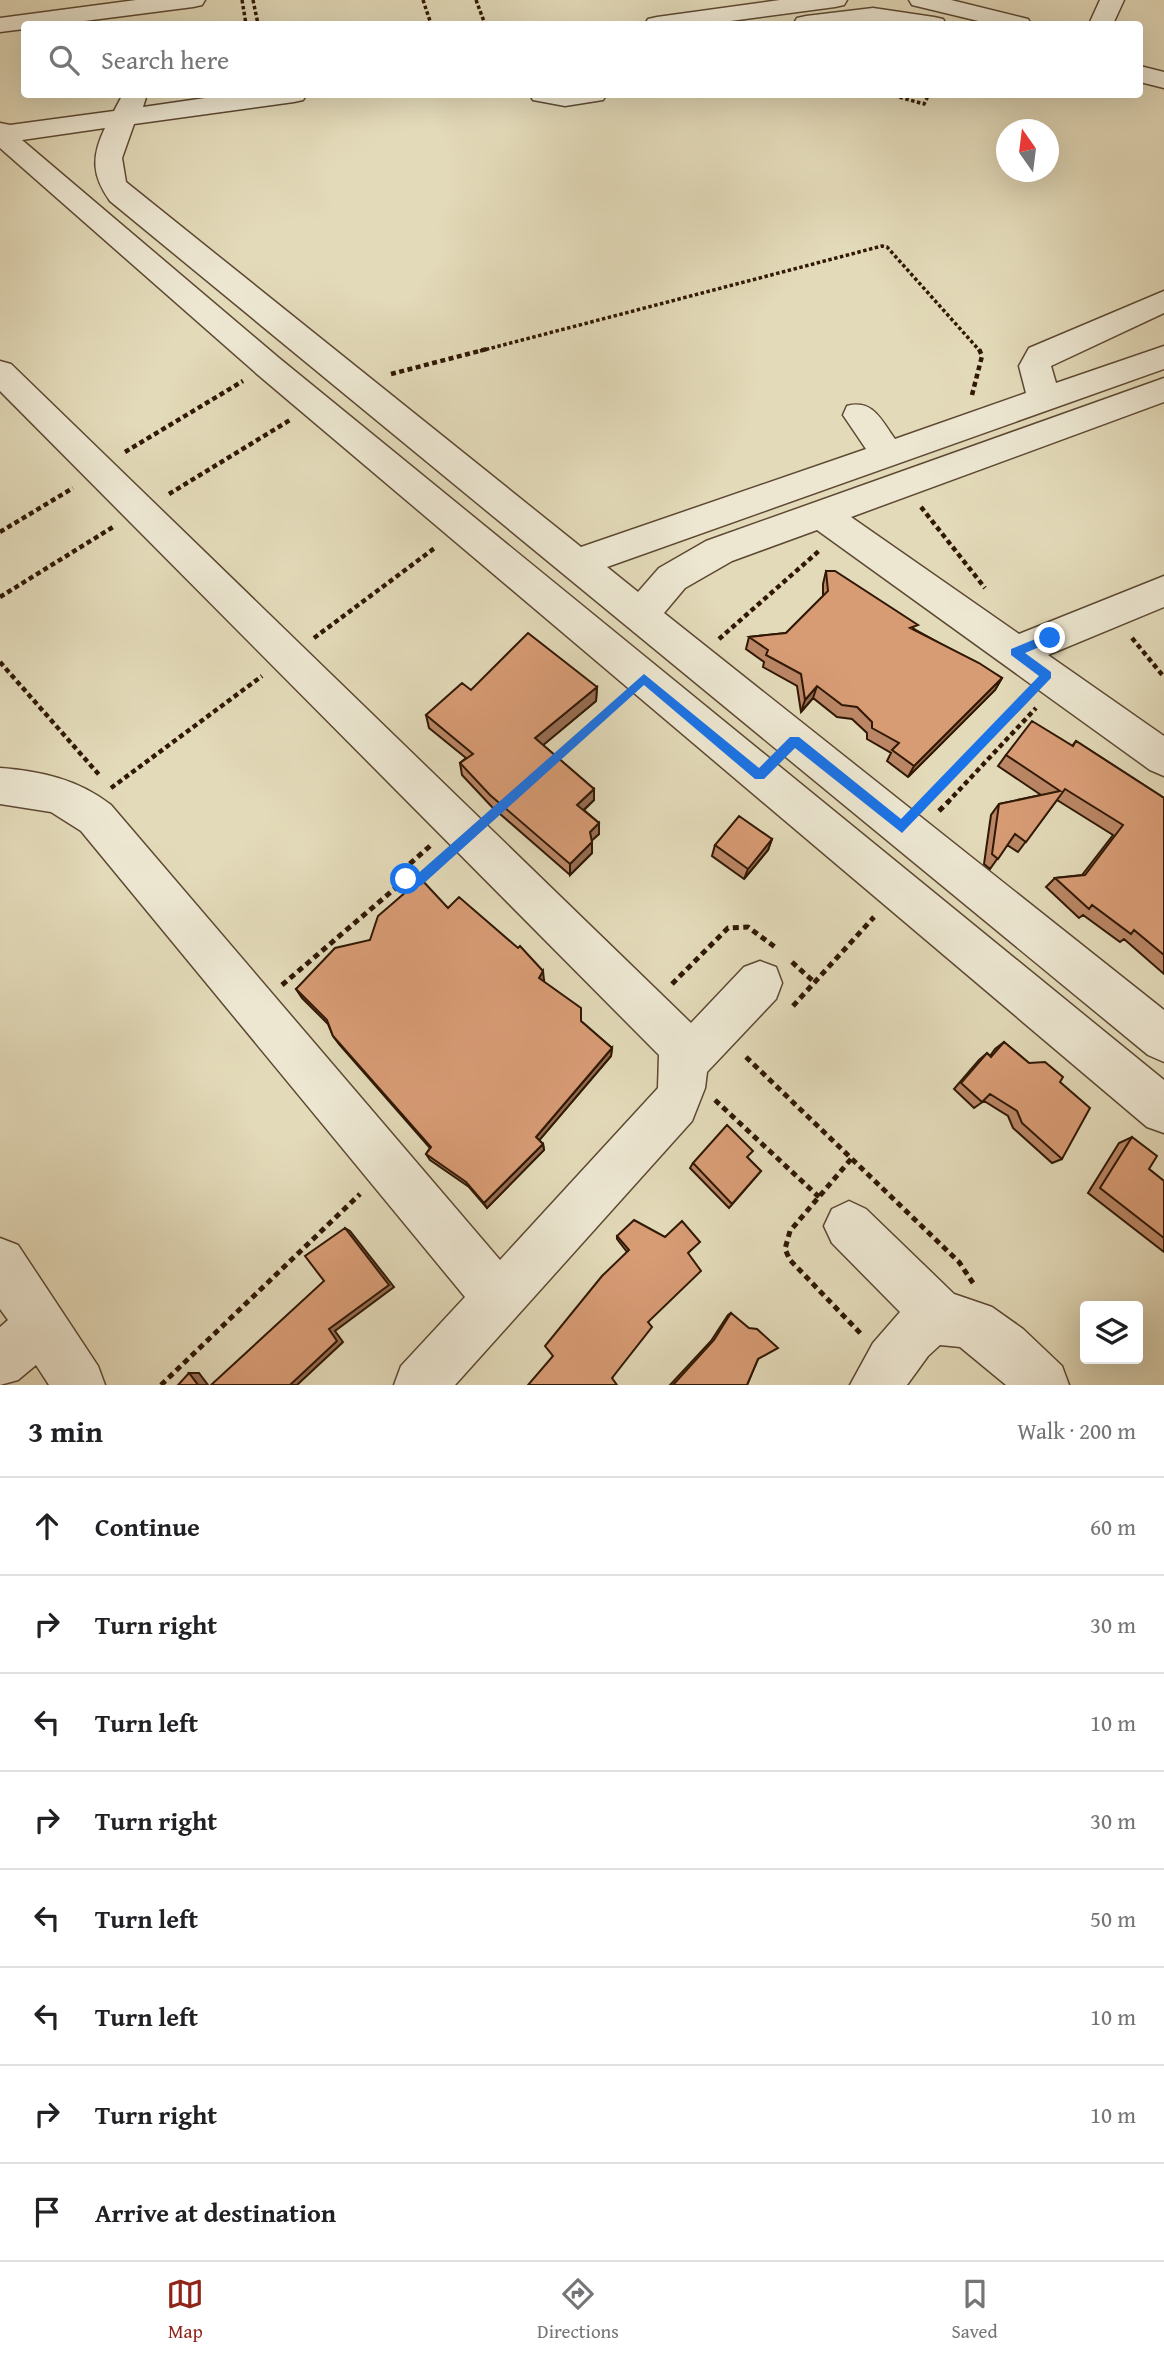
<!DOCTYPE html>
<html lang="en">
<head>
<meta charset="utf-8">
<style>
  :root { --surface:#fff; --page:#f2f2f2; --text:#202124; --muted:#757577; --line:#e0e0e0; --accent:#8f2418 }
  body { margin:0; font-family:"Gentium Book Plus",serif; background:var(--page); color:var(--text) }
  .controls { position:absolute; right:21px; bottom:21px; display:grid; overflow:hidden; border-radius:7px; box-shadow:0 7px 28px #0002 }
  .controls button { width:63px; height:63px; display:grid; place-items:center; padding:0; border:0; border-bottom:2px solid var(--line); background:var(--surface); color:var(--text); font:35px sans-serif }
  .compass { position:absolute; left:996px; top:119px; width:63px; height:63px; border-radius:50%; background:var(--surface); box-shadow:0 7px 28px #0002; rotate:346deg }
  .stop { position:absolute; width:21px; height:21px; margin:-16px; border:5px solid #1a73e8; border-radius:50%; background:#fff }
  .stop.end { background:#1a73e8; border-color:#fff; box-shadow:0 2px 7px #0008 }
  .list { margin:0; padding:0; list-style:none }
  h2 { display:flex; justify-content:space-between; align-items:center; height:91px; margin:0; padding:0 28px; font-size:30px }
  h2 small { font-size:23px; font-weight:400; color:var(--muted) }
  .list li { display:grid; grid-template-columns:46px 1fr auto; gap:21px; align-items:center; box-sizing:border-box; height:98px; padding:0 28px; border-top:2px solid var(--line) }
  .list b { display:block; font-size:26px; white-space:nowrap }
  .list em { font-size:23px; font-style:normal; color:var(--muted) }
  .icon { flex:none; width:38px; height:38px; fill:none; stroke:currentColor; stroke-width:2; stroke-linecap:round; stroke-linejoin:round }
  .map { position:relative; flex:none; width:1164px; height:1385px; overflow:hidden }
  .search { position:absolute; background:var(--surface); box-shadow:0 7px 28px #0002; left:21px; right:21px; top:21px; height:77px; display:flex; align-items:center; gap:18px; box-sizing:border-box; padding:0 24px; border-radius:7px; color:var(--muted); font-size:26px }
  .sheet { height:875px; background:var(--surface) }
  nav { display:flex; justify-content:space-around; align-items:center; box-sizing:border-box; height:98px; border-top:2px solid var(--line); background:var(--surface); font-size:19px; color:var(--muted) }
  nav a { display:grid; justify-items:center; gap:4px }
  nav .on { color:var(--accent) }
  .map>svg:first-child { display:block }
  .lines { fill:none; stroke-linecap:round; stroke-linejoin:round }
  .minor-casing { stroke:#5d4832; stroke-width:3 }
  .path-far2 { stroke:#301805; stroke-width:3.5; stroke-dasharray:3.5 2.5; stroke-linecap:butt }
  .path-far1 { stroke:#301805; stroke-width:4.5; stroke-dasharray:5 3.5; stroke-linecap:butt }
  .path { stroke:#301805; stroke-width:5; stroke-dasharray:6 4.5; stroke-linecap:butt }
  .minor { fill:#ede7d2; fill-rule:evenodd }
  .wall { fill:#ba8665; stroke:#301805; stroke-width:2 }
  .shaded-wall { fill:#976d52; stroke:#301805; stroke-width:2 }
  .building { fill:#d89c75; stroke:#301805; stroke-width:2 }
  .route { fill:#1a73e8 }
</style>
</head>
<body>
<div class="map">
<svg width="1164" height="1385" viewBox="0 0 1164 1385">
  <rect width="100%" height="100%" fill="#e3dab9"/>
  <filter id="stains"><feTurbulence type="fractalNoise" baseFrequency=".00286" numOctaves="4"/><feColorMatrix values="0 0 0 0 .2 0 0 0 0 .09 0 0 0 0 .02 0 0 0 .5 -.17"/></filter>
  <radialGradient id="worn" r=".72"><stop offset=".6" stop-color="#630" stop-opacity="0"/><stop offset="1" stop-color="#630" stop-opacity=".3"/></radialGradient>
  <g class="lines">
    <defs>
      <path id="minor" d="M 136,0 L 205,0 L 202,5 L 193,7 L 61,24 L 24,24 L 24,29 L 0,32 L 0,18 Z
        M 780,0 L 847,0 L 844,5 L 835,7 L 708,24 L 645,24 L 648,19 L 657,17 Z
        M 909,0 L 951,0 L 1028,19 L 1031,24 L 991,24 L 912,5 Z
        M 1100,0 L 1124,0 L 1113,24 L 1089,24 Z
        M 873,8 L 934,17 L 943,19 L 946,24 L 794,23 L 797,18 L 806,16 Z
        M 1140,66 L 1164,72 L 1164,88 L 1140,82 Z
        M 123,94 L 147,94 L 143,107 L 233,94 L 307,94 L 303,100 L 294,102 L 134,124 L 122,158 L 126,182 L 581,547 L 866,449 L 843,415 L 847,406 C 873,399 881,420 895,439 L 1026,393 L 1019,366 L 1029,348 L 1164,291 L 1164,313 L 1051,366 L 1056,383 L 1164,346 L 1164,369 L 607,567 L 638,592 L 659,568 L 706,541 L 1164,378 L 1164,402 L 851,517 L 1019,634 L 1164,576 L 1164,607 L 1048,655 L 1164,736 L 1164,776 L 1150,770 L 817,530 L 732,561 L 685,588 L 664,613 L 1164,1010 L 1164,1062 L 1148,1055 L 110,201 C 92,176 91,157 105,128 L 22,140 L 279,358 L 1164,1080 L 1164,1133 L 1147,1127 L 257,374 L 0,148 L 0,123 L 10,125 L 114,111 Z
        M 529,94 L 607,94 L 603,100 L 565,106 L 533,100 Z
        M 0,361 L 11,364 L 691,1023 L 744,967 L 760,961 L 776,967 L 782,983 L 776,999 L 707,1072 L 705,1088 L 692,1121 L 455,1385 L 394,1385 L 401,1366 L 465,1297 L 81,831 L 51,812 L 0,804 L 0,768 C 40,771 78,779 111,805 L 500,1260 L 658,1088 L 659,1055 L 0,391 Z
        M 849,1201 L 866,1209 L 954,1294 L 992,1307 L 1023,1329 L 1062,1366 L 1069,1385 L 1006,1385 L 960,1347 L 940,1345 L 928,1356 L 907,1385 L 850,1385 L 873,1343 L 900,1312 L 832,1243 L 824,1226 L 832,1209 Z
        M 0,1238 L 18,1245 L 98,1366 L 105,1385 L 49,1385 L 36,1365 L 18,1380 L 0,1385 L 0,1327 L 8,1320 L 0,1309 Z"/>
    </defs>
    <use href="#minor" class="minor-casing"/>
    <path class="path-far2" d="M 242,0 L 246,24
      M 253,0 L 258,24
      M 423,0 L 431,24
      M 476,0 L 485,24
      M 888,94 L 924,104 L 929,94
      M 480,351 L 882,246 L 887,247 L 980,351"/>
    <path class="path-far1" d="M 391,374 L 487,349
      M 972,395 L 982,356 L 979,349
      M 125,452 L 243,381
      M 169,494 L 290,420
      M 921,507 L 985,588
      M 0,532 L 73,488
      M 0,597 L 113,527
      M 314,638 L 436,547
      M 1132,638 L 1164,677
      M 719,639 L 820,550
      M 0,662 L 101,777
      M 554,760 L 620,700
      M 111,788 L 262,676
      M 926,801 L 1024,699
      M 947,803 L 1036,708"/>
    <path class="path" d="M 939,811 L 949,801
      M 430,846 L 403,870 L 406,879 L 412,883 L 443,859
      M 792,962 L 814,982
      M 672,984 L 728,928 L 748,927 L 775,947
      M 282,985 L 406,879
      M 793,1006 L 874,917
      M 746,1057 L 959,1262 L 973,1283
      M 715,1100 L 819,1197
      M 851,1159 L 790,1231 L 785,1249 L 790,1260 L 862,1335
      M 161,1385 L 360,1194"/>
    <use href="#minor" class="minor"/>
  </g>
  <path class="wall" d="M 826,571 L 916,630 L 1002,678 L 995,690 L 908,777 L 887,761 L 891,753 L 867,739 L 867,733 L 852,719 L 837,717 L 813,698 L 801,712 L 797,686 L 763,667 L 764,662 L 746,649 L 749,637 L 786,633 L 823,596 L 823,584 Z
    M 597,687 L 596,701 L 543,745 L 594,789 L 594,800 L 584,810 L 599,823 L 599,834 L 592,840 L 592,853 L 570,875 L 492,807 L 462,775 L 460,763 L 466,758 L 429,728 L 426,715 L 471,690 Z
    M 1076,741 L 1164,798 L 1164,974 L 1124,939 L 1120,942 L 1083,915 L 1079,918 L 1046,887 L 1055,878 L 1082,875 L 1113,835 L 1057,800 L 1018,852 L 1007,845 L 990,869 L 984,864 L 991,815 L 999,804 L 1041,795 L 998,766 L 1006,755 L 1072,746 Z
    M 772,839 L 768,850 L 744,879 L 712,856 L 715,845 Z
    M 448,908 L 544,980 L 543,981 L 581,1021 L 612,1048 L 611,1056 L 539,1140 L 543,1144 L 544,1150 L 487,1208 L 469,1187 L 430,1160 L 426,1154 L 430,1148 L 339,1044 L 333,1036 L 328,1024 L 302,998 L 296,989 L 370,940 Z
    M 1004,1042 L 1029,1063 L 1060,1082 L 1062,1159 L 1052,1163 L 1013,1128 L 1008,1116 L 984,1101 L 974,1108 L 954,1089 L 979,1060 L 987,1053 L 990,1056 L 995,1049 Z
    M 1132,1137 L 1149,1169 L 1164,1181 L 1164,1252 L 1088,1193 L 1119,1143 Z
    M 748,1158 L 761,1171 L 729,1208 L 690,1168 L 693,1163 Z
    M 617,1236 L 688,1254 L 648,1322 L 612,1378 L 553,1356 L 627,1252 L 617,1239 Z
    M 731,1313 L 758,1359 L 747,1385 L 670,1385 L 711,1341 L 728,1315 Z"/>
  <path class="shaded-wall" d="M 1002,678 L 995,690 L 908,777 L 914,766 Z
    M 817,686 L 813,698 L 801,712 L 805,700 Z
    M 597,687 L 596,701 L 536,751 L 535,738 Z
    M 594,789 L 594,800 L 577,816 L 577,805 Z
    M 599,823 L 599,834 L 589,843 L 590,832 Z
    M 772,839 L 768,850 L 744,879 L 748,869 Z
    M 592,842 L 592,853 L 570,875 L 570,864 Z
    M 543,971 L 544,980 L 540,987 L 539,978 Z
    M 612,1048 L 611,1056 L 537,1143 L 536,1137 Z
    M 543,1144 L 544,1150 L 487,1208 L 484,1203 Z
    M 345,1228 L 350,1231 L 394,1287 L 335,1331 L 343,1342 L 297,1385 L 290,1385 Z
    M 189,1373 L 199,1373 L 208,1385 L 198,1385 Z"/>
  <path class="building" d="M 826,571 L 835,571 L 918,625 L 910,628 L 979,663 L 1002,678 L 914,766 L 892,750 L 899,743 L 872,728 L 872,722 L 857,707 L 842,705 L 817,686 L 805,700 L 801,674 L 766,655 L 768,650 L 749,637 L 786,633 L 828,591 Z
    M 528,633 L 597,687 L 535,738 L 594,789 L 577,805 L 599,823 L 590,832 L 592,842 L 570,864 L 490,795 L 460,763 L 473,754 L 426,715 L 462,683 L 471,690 Z
    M 1032,721 L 1073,746 L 1076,741 L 1164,798 L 1164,955 L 1134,930 L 1131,934 L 1092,905 L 1089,909 L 1055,878 L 1085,875 L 1123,825 L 1065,789 L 1026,842 L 1015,834 L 998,859 L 992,854 L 999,804 L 1060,791 L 1006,755 Z
    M 739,816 L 772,839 L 748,869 L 715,845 Z
    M 421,879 L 448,908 L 459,897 L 518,948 L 520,946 L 543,971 L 539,978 L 581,1008 L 581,1021 L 612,1048 L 536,1137 L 543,1144 L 484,1203 L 466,1182 L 426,1154 L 431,1147 L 333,1036 L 327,1020 L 296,989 L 335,948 L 370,940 L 378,916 Z
    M 1004,1042 L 1029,1063 L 1045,1062 L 1063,1077 L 1060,1082 L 1090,1108 L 1062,1159 L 1022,1123 L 1017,1111 L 990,1094 L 982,1102 L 961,1083 L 987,1053 L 991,1057 Z
    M 727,1125 L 753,1151 L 747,1157 L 761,1171 L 732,1204 L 693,1163 Z
    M 1132,1137 L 1157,1156 L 1149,1169 L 1164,1181 L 1164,1238 L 1100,1188 Z
    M 634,1220 L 665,1237 L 682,1221 L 700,1242 L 688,1253 L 701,1271 L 648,1322 L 652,1327 L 612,1378 L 617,1385 L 528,1385 L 553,1356 L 545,1346 L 602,1276 L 629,1250 L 617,1236 Z
    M 345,1228 L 389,1285 L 329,1329 L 337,1341 L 290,1385 L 211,1385 L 324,1281 L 305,1256 Z
    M 731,1313 L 749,1328 L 757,1329 L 778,1348 L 758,1359 L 747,1385 L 673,1385 L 714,1340 Z
    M 189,1373 L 198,1385 L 178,1385 Z"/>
  <path class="route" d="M 1050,633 L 1054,634 L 1054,641 L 1025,653 L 1051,672 L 1051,678 L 902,833 L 795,748 L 764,779 L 755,779 L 644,685 L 422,885 L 412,889 L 400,879 L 406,873 L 414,877 L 644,674 L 759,768 L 790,737 L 799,737 L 901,819 L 1039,676 L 1011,655 L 1011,649 Z"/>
  <rect width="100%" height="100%" filter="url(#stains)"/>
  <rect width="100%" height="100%" fill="url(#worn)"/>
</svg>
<div class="controls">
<button><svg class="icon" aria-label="layers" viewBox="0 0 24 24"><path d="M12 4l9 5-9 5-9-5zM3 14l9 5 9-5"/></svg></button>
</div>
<svg class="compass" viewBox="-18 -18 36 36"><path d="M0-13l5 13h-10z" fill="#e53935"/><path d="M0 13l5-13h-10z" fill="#757577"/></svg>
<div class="stop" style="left:406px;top:879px"></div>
<div class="stop end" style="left:1050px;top:638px"></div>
<div class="search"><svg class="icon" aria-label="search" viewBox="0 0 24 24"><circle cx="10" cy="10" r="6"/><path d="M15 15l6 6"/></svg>Search here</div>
</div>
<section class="sheet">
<h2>3 min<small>Walk · 200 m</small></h2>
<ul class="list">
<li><svg class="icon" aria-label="ahead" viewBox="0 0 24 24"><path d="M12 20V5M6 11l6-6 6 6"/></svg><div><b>Continue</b></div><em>60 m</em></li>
<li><svg class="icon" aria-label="right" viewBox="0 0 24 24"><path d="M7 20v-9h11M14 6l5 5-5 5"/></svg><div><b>Turn right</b></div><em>30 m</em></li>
<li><svg class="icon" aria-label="left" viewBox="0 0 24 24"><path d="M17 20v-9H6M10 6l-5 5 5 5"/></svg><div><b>Turn left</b></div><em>10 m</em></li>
<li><svg class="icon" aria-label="right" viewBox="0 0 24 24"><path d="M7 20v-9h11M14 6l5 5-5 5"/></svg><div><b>Turn right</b></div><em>30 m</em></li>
<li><svg class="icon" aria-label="left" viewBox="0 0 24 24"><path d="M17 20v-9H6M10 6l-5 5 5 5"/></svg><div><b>Turn left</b></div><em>50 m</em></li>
<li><svg class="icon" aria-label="left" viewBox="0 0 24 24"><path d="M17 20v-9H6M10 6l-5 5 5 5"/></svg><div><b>Turn left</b></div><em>10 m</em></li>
<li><svg class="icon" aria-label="right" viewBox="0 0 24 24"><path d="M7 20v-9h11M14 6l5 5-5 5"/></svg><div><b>Turn right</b></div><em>10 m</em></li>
<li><svg class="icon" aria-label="arrive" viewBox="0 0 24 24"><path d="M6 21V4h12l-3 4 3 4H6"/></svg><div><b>Arrive at destination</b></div></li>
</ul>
</section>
<nav>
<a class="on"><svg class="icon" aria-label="map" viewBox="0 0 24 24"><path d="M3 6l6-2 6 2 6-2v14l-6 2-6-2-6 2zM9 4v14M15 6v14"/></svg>Map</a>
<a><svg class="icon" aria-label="directions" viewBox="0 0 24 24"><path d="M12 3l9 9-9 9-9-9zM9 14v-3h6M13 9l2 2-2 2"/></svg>Directions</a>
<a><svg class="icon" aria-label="saved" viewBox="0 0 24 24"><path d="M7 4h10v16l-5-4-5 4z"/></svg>Saved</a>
</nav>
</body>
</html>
